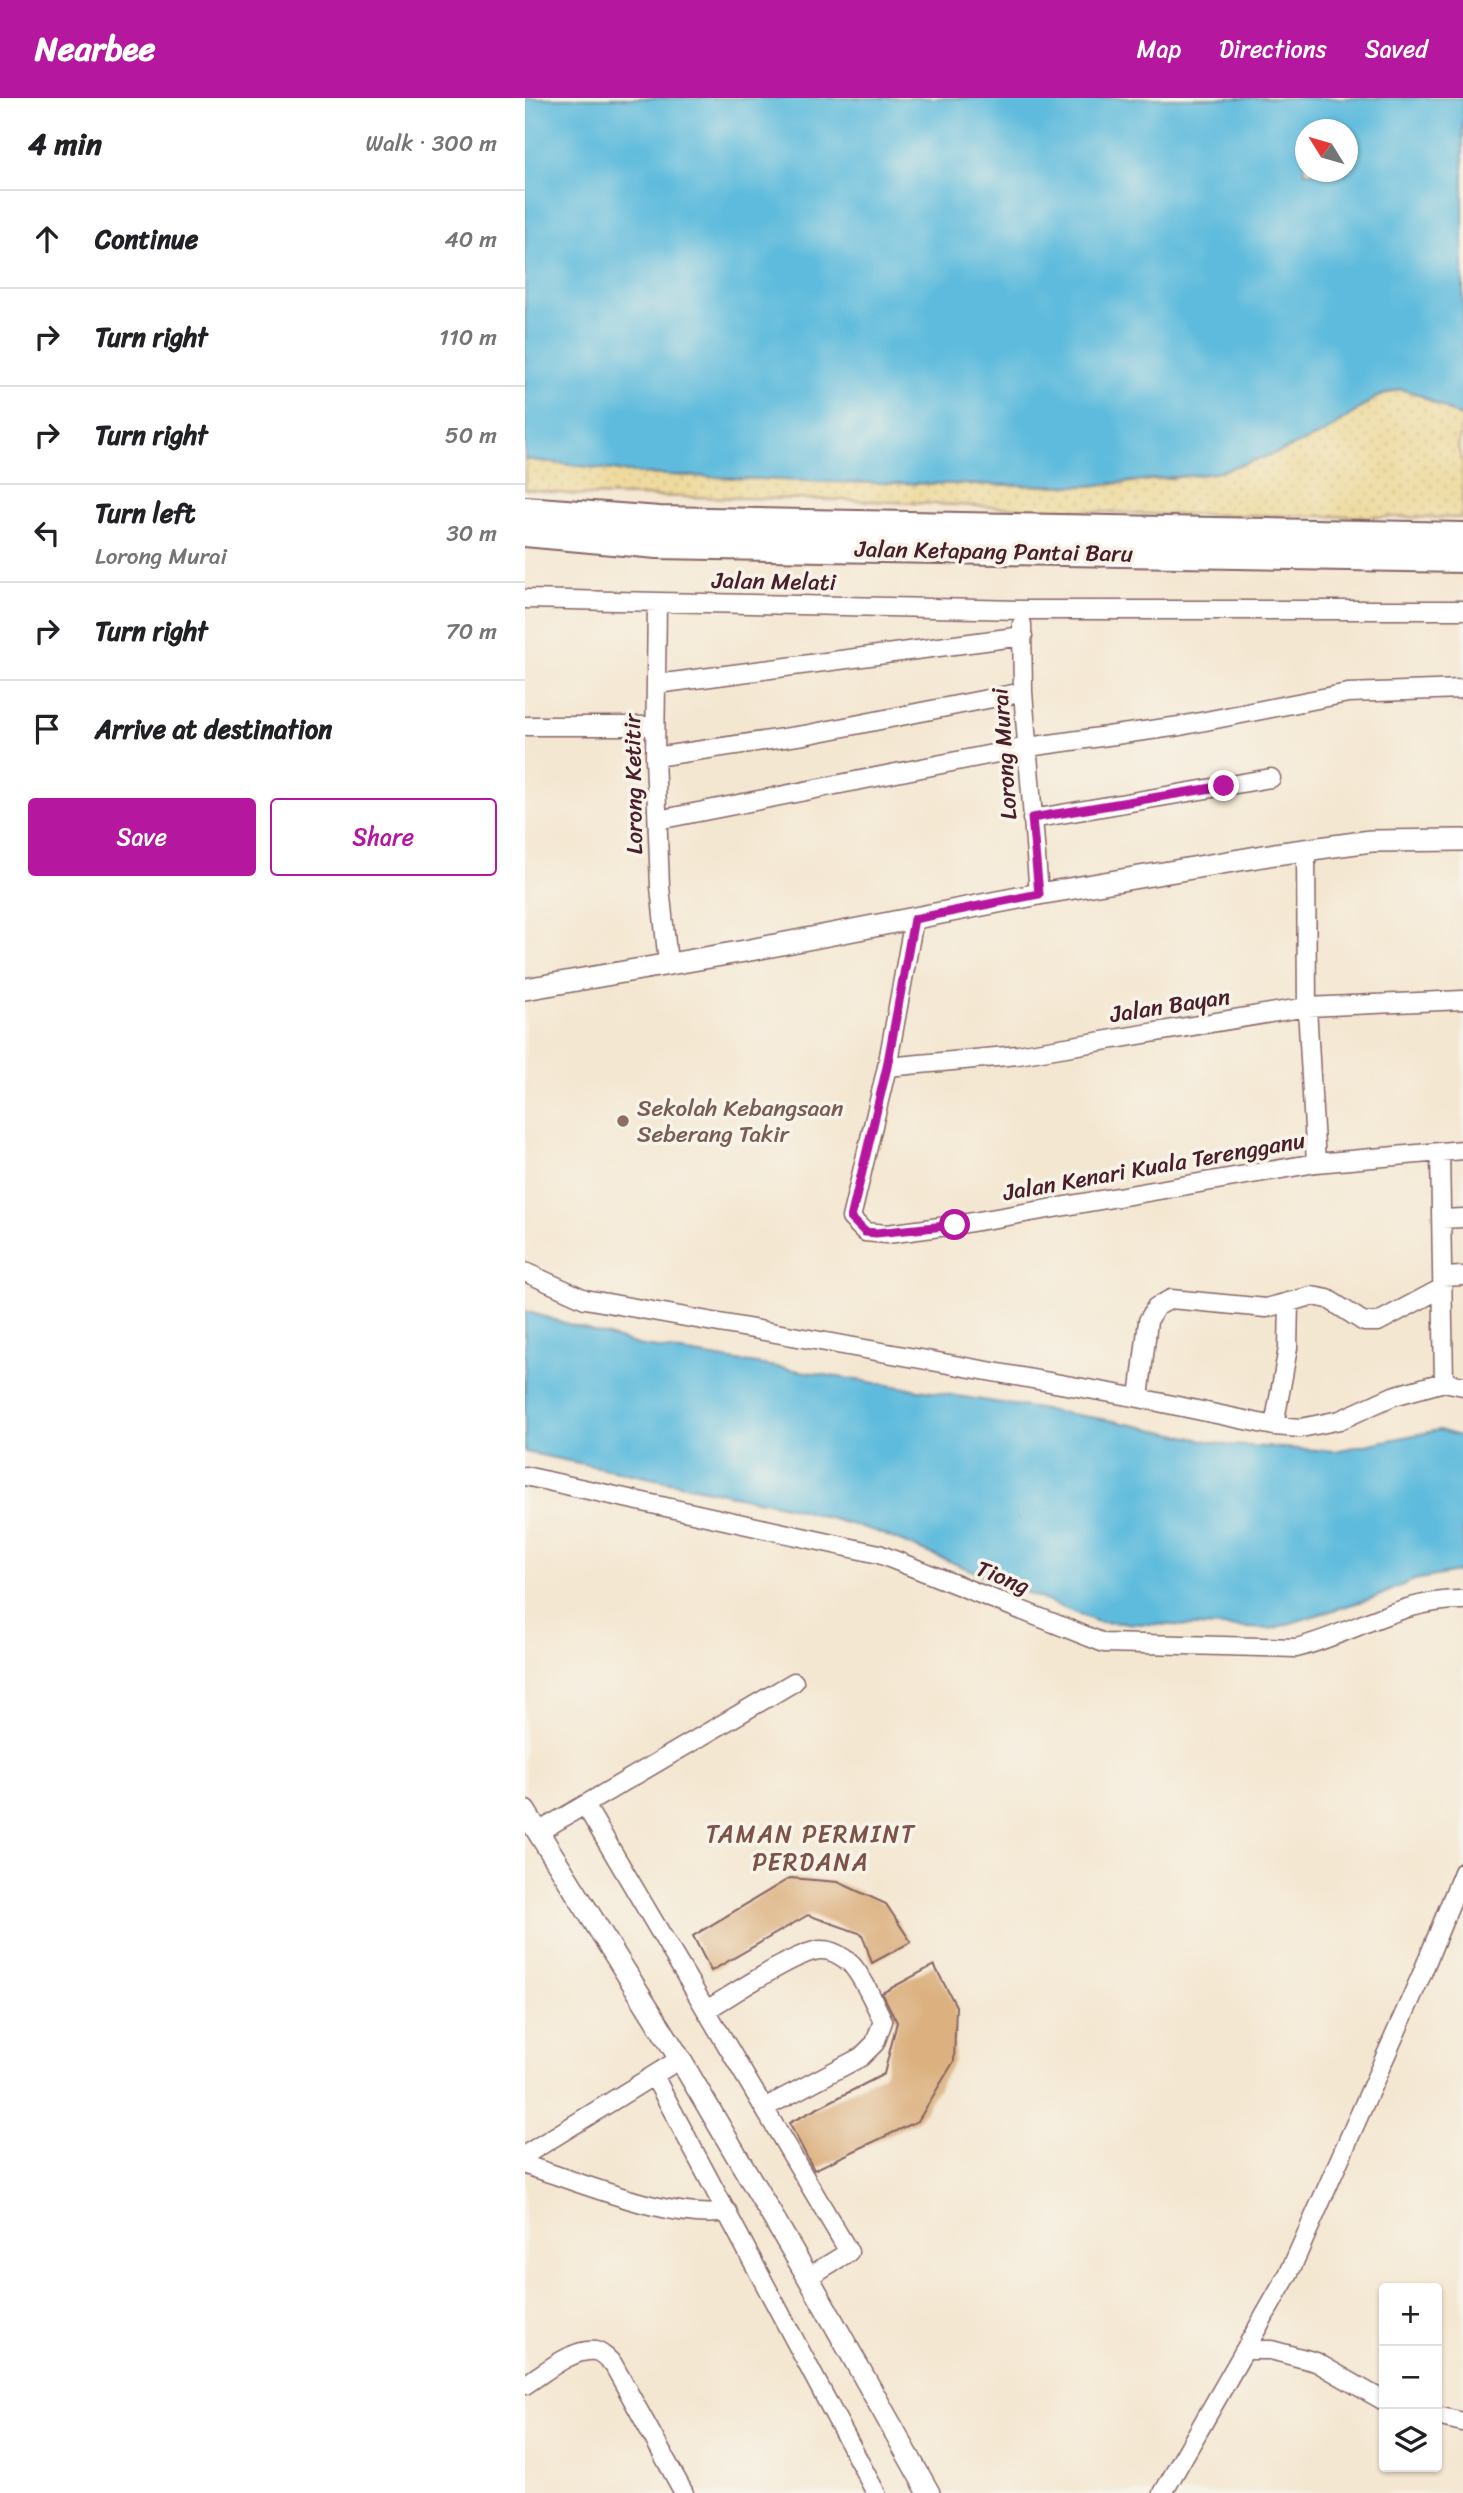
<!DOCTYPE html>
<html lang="en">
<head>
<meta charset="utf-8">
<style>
  :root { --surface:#fff; --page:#f6f6f6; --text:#202124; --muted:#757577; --line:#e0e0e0; --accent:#b5179e }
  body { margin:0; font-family:Sriracha,sans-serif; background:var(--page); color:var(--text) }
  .controls { position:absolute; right:21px; bottom:21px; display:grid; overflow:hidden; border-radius:7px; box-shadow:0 2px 5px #0004 }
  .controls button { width:63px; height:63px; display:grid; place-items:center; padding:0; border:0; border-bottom:2px solid var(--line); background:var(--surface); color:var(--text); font:35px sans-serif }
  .compass { position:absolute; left:770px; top:21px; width:63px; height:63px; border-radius:50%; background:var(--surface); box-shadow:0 2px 5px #0004; rotate:307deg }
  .stop { position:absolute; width:21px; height:21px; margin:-16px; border:5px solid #b5179e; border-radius:50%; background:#fff }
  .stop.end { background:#b5179e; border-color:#fff; box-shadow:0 2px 7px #0008 }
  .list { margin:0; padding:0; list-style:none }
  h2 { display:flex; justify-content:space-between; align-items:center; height:91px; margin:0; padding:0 28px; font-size:30px }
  h2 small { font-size:23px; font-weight:400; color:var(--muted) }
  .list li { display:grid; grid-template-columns:46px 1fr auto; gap:21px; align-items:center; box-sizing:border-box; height:98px; padding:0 28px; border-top:2px solid var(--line) }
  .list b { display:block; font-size:26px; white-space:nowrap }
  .list p { margin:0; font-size:23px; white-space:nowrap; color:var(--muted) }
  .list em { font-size:23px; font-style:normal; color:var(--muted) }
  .actions { display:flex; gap:14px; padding:21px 28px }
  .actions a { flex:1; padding:16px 0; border:2px solid var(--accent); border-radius:7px; text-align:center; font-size:24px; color:var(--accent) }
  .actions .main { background:var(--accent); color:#fff }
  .icon { flex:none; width:38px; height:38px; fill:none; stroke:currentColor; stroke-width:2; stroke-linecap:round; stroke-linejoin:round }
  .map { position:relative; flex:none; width:938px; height:2395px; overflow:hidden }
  header { display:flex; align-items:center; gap:42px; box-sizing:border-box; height:98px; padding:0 35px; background:var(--accent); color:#fff }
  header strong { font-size:33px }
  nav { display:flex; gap:38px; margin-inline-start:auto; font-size:24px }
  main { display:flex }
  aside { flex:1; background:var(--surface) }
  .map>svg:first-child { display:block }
  .sand { fill:url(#sand-dots); stroke:#9c7c64; stroke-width:2 }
  .water { fill:#5fbbdd; stroke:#546d84; stroke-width:2; fill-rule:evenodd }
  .building { fill:#dcb07f }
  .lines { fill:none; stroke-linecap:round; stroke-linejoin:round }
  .minor-casing { stroke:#866565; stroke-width:21 }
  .tertiary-casing { stroke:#866565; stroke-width:24 }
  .primary-casing { stroke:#866565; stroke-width:30 }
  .minor { stroke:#fff; stroke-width:18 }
  .tertiary { stroke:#fff; stroke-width:21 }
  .primary { stroke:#fff; stroke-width:26 }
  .route { stroke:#b5179e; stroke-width:9 }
  .education-dot { fill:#8d6e63; stroke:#f7f3e8; stroke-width:2.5 }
  .labels { text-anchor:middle; stroke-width:7; stroke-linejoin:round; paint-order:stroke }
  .street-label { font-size:23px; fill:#4a1f2b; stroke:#f7f3e8 }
  .education-label { font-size:23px; fill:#785e54; stroke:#f7f3e8; text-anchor:start }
  .neighbourhood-label { font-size:24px; letter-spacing:2px; fill:#7d5248; stroke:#f7f3e8 }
</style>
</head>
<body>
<header>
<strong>Nearbee</strong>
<nav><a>Map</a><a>Directions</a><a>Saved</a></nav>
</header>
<main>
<aside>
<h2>4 min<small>Walk · 300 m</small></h2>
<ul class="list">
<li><svg class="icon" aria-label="ahead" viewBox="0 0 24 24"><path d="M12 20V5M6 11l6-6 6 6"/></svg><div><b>Continue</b></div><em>40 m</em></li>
<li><svg class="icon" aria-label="right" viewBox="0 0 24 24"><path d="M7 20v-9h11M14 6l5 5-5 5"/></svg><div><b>Turn right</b></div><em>110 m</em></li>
<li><svg class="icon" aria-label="right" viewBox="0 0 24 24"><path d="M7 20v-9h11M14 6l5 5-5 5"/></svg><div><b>Turn right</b></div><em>50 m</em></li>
<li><svg class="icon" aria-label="left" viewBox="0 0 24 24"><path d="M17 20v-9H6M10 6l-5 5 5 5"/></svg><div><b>Turn left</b><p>Lorong Murai</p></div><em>30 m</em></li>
<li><svg class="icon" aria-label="right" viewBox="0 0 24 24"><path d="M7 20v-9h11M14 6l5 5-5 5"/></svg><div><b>Turn right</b></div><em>70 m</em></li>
<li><svg class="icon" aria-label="arrive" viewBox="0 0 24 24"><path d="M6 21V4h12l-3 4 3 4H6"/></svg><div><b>Arrive at destination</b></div></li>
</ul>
<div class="actions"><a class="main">Save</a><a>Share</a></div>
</aside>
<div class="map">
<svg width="938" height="2395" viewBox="0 0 938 2395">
  <defs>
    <pattern id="sand-dots" width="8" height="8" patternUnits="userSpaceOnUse" patternTransform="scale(1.75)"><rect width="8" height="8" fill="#eeda9e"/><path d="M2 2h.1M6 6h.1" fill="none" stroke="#cebb88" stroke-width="1.8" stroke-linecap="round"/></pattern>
  </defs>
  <rect width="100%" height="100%" fill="#f7f3e8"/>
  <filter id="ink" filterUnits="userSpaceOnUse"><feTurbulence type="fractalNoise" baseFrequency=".0143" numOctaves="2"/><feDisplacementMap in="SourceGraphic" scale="14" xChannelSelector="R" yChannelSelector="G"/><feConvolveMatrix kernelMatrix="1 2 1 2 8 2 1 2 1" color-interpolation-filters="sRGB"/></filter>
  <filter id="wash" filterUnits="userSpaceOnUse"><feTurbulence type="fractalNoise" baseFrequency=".00686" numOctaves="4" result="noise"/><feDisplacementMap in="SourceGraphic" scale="28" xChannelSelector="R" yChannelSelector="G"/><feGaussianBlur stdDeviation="1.57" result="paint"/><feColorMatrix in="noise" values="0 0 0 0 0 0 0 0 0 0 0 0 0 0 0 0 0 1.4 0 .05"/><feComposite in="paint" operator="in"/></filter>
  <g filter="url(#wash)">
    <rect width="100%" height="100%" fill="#f4e7d2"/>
    <path class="sand" d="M 875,291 L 893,296 L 938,320 L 933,349 L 938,365 L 938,420 L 626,416 L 322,402 L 53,397 L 0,391 L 0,361 L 120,376 L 302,384 L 561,388 L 610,384 L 690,375 L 754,354 L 799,335 L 852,299 Z"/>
    <path class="water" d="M 0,0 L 938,0 L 938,320 L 893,296 L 875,291 L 852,299 L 799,335 L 754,354 L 690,375 L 561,388 L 302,384 L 120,376 L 0,361 ZM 780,32 L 822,32 L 822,74 L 780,74 Z
      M 0,1213 L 113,1247 L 589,1323 L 702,1347 L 810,1353 L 914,1332 L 938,1339 L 938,1473 L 889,1482 L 851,1499 L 746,1531 L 573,1524 L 350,1433 L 261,1408 L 0,1354 Z"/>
    <g id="blocks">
      <path class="building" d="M 265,1780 L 313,1784 L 361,1806 L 386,1844 L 347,1865 L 337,1836 L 283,1817 L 186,1873 L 168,1838 Z
        M 409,1867 L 431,1908 L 429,1963 L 393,2023 L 289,2072 L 264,2025 L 359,1976 L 372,1924 L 357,1895 Z"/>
    </g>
  </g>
  <g filter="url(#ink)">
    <use href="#blocks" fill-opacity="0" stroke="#866565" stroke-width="2"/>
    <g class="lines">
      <defs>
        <path id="minor" d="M 0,501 L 497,512 L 938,512
          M 132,505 L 130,659 L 135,789 L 143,865
          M 497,526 L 498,594 L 514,796
          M 132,586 L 498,538
          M 0,628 L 129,628
          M 130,659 L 279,637 L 498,594
          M 507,721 L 746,680
          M 133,722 L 503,649 L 655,628 L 823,595 L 938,591
          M 781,752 L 782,909 L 791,1065
          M 389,821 L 362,969 L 326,1120 L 340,1134 L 362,1136 L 430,1127 L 791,1065 L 938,1052
          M 362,969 L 493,957 L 782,909 L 938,902
          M 915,1054 L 919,1284
          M 916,1121 L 938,1120
          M 0,1174 L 60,1201 L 614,1300 L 749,1328 L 776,1330 L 815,1322 L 868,1298 L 919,1284 L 938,1288
          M 917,1179 L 938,1178
          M 614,1300 L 623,1223 L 631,1209 L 646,1201 L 741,1210 L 787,1198 L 803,1201 L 839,1224 L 853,1224 L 917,1190
          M 749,1328 L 763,1250 L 764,1204
          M 0,1378 L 354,1456 L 579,1545 L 771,1550 C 829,1535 877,1501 938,1502
          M 60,1707 L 324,2154 L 283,2179
          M 15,1733 L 269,1584
          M 181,1912 C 204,1899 274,1851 297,1852 C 307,1852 319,1859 326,1866 C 340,1882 349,1905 358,1923 L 350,1945 L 336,1959 L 239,2010
          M 129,1978 L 351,2395
          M 0,2057 L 155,1961
          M 0,2067 C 56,2084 147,2124 203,2114
          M 721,2252 L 746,2252 L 791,2264 L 859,2303
          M 0,2287 C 18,2276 47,2250 70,2253 C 76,2254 83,2261 88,2266 L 159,2395
          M 912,2318 L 938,2324
          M 638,2395 L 765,2173 L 896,1878 L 938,1774"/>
        <path id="tertiary" d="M 0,891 L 220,853 L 514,796 L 750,756 L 846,743 L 938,742
          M 0,1713 L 155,1961 L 283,2179 L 404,2395"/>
        <path id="primary" d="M 0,412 L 134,422 L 938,438
          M 0,435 L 132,447 L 938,461"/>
      </defs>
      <use href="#minor" class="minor-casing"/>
      <use href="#tertiary" class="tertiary-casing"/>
      <use href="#primary" class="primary-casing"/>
      <use href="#minor" class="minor"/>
      <use href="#tertiary" class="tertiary"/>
      <use href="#primary" class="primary"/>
    </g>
  </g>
  <g class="lines" filter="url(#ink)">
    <path class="route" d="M 430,1127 L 351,1135 L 340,1134 L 326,1120 L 362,969 L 389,821 L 514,796 L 507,720 L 699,688"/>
  </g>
  <circle class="education-dot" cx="98" cy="1023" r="7"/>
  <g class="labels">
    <g class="street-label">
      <text transform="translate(469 453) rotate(1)" y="8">Jalan Ketapang Pantai Baru</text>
      <text transform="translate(249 483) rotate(1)" y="8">Jalan Melati</text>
      <text transform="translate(479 656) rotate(-94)" y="8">Lorong Murai</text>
      <text transform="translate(108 686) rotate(-91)" y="8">Lorong Ketitir</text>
      <text transform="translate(645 907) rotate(-9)" y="8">Jalan Bayan</text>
      <text transform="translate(629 1068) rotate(-10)" y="8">Jalan Kenari Kuala Terengganu</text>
      <text transform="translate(478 1479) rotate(22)" y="8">Tiong</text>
    </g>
    <g class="education-label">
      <text x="112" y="1018">Sekolah Kebangsaan<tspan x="112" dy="26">Seberang Takir</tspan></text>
    </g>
    <g class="neighbourhood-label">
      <text x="286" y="1744">TAMAN PERMINT<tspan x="286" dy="28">PERDANA</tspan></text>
    </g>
  </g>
</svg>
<div class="controls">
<button>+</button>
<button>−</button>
<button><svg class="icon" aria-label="layers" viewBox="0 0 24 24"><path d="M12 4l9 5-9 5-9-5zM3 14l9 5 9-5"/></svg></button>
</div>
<svg class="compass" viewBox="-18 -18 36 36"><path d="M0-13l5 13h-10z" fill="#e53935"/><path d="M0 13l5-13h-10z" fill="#757577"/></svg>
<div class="stop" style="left:430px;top:1127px"></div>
<div class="stop end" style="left:699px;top:688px"></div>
</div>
</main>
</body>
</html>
